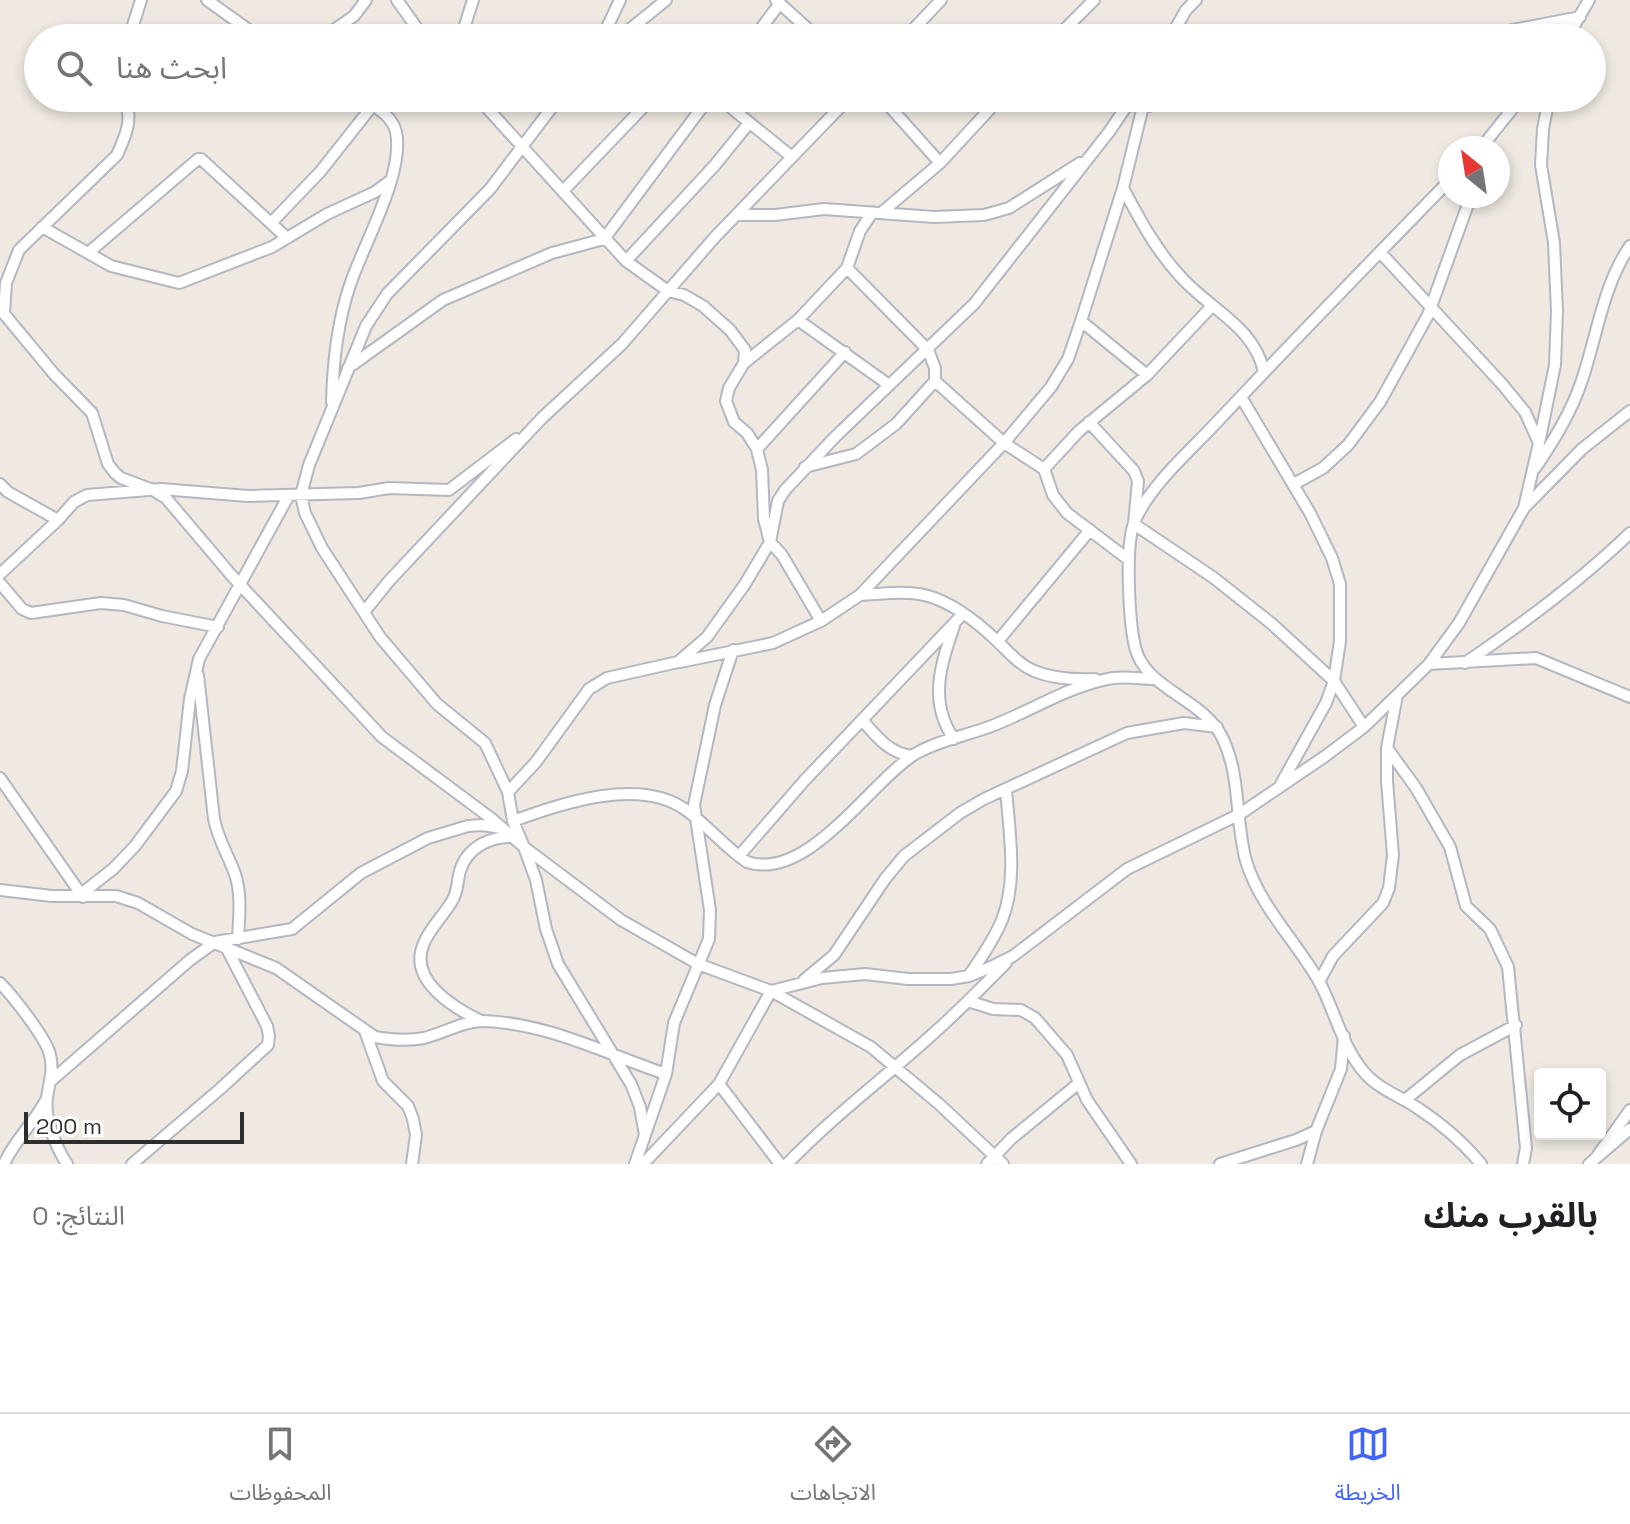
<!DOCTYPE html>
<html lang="ar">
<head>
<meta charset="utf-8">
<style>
  :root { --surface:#fff; --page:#f2f2f2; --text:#202124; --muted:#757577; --line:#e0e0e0; --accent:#4264fb }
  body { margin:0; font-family:"Space Grotesk","Noto Sans Arabic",sans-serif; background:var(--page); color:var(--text); direction:rtl }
  .controls { position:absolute; right:24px; bottom:24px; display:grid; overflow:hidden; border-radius:8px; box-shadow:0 4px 12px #0003 }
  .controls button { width:72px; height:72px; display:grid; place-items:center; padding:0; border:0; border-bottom:2px solid var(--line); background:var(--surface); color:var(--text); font:40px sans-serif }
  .compass { position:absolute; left:1438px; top:136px; width:72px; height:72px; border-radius:50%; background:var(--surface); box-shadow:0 4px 12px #0003; rotate:330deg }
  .scale { position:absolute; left:24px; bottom:20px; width:220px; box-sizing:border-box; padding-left:8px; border:4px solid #2e2e2e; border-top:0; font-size:22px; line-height:28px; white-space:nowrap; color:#2e2e2e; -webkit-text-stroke:6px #fff; paint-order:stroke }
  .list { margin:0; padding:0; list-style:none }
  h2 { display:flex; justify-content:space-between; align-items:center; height:104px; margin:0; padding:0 32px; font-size:34px }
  h2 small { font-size:26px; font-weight:400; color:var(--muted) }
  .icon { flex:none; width:44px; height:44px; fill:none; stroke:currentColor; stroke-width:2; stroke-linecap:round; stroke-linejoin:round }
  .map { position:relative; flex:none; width:1630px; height:1164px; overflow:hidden; direction:ltr }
  .search { position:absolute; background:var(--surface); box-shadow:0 4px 12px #0003; left:24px; right:24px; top:24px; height:88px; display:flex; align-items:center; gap:20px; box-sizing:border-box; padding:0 28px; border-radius:44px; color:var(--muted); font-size:30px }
  .sheet { height:248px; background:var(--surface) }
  nav { display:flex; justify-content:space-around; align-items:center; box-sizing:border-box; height:112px; border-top:2px solid var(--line); background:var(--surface); font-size:22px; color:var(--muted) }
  nav a { display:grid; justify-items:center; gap:4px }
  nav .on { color:var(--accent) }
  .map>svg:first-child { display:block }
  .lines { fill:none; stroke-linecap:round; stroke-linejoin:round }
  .minor-casing { stroke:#b4b7c1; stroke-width:14 }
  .minor { stroke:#fff; stroke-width:10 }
</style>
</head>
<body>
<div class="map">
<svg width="1630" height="1164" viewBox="0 0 1630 1164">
  <rect width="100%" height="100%" fill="#efe9e1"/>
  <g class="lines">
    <defs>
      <path id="minor" d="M 207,0 L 260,38
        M 397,0 L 424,38
        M 776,0 L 818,38
        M 129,38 L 141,0
        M 322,38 L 354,16 L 366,0
        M 461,38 L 473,0
        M 602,38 L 620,0
        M 619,38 L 666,0
        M 754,38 L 780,3
        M 905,38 L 941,0
        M 1056,38 L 1094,0
        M 1170,38 L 1186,10 L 1196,0
        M 1471,38 L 1580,17
        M 1567,38 L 1589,0
        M 478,98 L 626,261 L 668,291 L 684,295 L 703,306 L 730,330 L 745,350 L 744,363
        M 559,98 L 490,189 L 387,294 L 366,326 L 309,465 L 301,495 L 305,513 L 322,548 L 380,637 L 437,704 L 485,743 L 508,792 L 513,821 L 524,847 L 621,920 L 698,964 L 771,991 L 871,1047 L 939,1104 L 1003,1164
        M 719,98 L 792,157
        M 882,98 L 940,163
        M 1142,108 L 1176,98
        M 1481,148 L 1521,98
        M 1450,180 C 1372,260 1294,340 1217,422 C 1191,450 1148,487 1134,523 C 1125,547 1129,621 1135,647 C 1145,690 1204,698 1223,739 C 1241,777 1235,821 1246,861 C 1260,907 1297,942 1320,983 C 1335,1012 1343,1048 1364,1072 C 1377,1088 1399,1096 1416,1107 C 1439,1122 1463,1142 1481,1164
        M 1123,188 C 1140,220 1156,250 1180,276 C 1210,310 1254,326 1264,372
        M 564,190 L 652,98
        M 881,213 L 940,163 L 1000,98
        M 738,215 L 775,215 L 824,209 L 934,217 L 984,215 L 1009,208 L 1080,163
        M 271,223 L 320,172 L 373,105
        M 42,227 L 111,266 L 179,283 L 272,247 L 327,214 L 375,192 L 390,181
        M 1380,252 L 1502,384 L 1525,412 L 1539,443
        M 88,253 L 198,159 L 201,159 L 287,238
        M 626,261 L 715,165 L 749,123
        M 0,309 L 54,374 L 92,413 L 108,464 L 115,473 L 121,478 L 153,490 L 166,498 L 232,576 L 382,737 L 492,819 L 524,847 L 536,880 L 546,929 L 558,964 L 631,1084 L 640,1107 L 645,1135
        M 4,313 L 6,283 L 19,250 L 117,155 C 126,135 133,120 125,98
        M 798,320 L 889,385
        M 1081,321 L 1147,375
        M 348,368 L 443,300 L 552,253 L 604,239 L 709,98
        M 935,381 L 1004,443 L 1044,469 L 1053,495 L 1067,513 L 1129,560
        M 1241,397 L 1310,513 L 1332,558 L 1340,584 L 1340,641 L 1334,681 L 1326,703 L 1281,784
        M 332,402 C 333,362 337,323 350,285 C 363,245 405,173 396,132 C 392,115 375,107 362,98
        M 1089,422 L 1134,471 L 1138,481 L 1134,524 L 1214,578 L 1272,624 L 1334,681 L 1364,727
        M 757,449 L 845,352
        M 805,467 L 856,454 L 896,424 L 935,381 L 935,368 L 928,350 L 847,268
        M 1536,467 C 1554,440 1572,411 1582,380 C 1597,336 1603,285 1630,246
        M 1044,469 L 1079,431 L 1147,375 L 1212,306
        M 0,484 L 8,492 L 58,520
        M 1294,484 L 1323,468 L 1348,445 L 1380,402 L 1428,315 L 1471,196
        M 1525,507 L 1582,449 L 1630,411
        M 0,574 L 58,520 L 74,502 L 87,495 L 161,489 L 248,496 L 359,493 L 389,488 L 449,490 L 516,439
        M 0,583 L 22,609 L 31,613 L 101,603 L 124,605 L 162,616 L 218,627
        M 860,595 C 882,594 907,590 928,596 C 953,603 977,622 996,640 C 1008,651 1018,664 1034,671 C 1054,679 1074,680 1095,679
        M 364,612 L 389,581 L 542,418 L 622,344 L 715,237 L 849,98
        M 821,621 L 782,555 L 770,542 L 764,519 L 762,470 L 757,449 L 747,433 L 734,422 L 726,401 L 729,388 L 744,363 L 798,320 L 847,268 L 860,231 L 872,213
        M 998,641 L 1090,530
        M 680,662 L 773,643 L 821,621 L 860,595 L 1004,443 L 1051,387 L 1068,359 L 1081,321 L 1123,188 L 1145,98
        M 1465,663 C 1524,623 1579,582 1630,533
        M 1429,664 L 1536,658 L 1630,697
        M 198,675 L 214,819 C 218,839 228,855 235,874 C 242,895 239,917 238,939
        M 862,720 C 877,737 889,753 912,756
        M 954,739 C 928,702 941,664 954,626
        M 1387,748 L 1416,788 L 1450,847 L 1466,906 L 1490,929 L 1508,967 L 1526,1148 L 1523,1164
        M 0,778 L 83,897
        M 508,792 L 536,762 L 589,689 L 607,678 L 678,662 L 707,637 L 745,584 L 770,542 L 778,501 L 785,490 L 835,437 L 974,304 L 1109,132 L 1132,98
        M 513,821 C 561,804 639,776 686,810 C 708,826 725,847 747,862 C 808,882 870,782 915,754 C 937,741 964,736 989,727 C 1030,712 1069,685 1113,678 C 1127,676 1142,679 1156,679
        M 739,856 L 804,781 L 960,617
        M 0,890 L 52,896 L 116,896 L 138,903 L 192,934 L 276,968 L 375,1037 C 392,1040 408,1041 424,1038 C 444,1033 463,1021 483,1021 C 548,1023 606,1054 666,1074
        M 81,894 L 113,869 L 135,846 L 176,791 L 182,771 L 190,699 L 199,659 L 289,495
        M 970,974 C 982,957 994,939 1002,920 C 1018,880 1009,830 1006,789
        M 804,980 L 834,955 L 885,879 L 904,856 L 960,813 L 984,799 L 1127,733 L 1184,723 L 1217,727
        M 1319,982 L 1333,956 L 1383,903 L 1389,888 L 1393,855 L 1387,781 L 1387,748 L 1397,695
        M 0,983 C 12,995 47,1039 50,1055 C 54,1070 49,1083 47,1098 C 44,1119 56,1147 67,1164
        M 968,1001 L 993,1009 L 1021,1010 L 1035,1018 L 1067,1055 L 1087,1100 L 1131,1164
        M 481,1021 C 454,1008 407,980 424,943 C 430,928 444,915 452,901 C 458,892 457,881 460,871 C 467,847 491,836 513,837
        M 365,1031 L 383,1081 L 408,1106 L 413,1119 L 416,1135 L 412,1164
        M 52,1080 L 190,960 L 215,942 L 292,929 L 361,873 L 428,838 L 468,826 L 482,825 L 501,828
        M 719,1084 L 780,1164
        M 1405,1100 L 1460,1055 L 1516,1025
        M 1598,1155 L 1630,1110
        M 4,1164 C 14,1141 34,1123 46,1100
        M 132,1164 L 220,1089 L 268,1045 L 269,1036 L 267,1026 L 227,949
        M 635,1164 L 666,1074 L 674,1023 L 709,939 L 710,910 L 694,805 L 715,705 L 733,650
        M 643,1164 L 719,1084 L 771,991 L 822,978 L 865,974 L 908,979 L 951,979 L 969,976 L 991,967 L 1013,956 L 1127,869 L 1240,814 L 1324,757 L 1364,727 L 1429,664 L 1459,623 L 1524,508 L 1539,443 L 1555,365 L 1557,311 L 1554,243 L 1541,165 L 1543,129 L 1549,98
        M 787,1164 C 833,1116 886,1077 935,1032 C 960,1010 983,986 1006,963
        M 987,1164 L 1012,1138 L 1079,1083
        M 1220,1164 L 1296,1140 L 1316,1131
        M 1307,1164 L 1316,1131 L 1341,1069 L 1344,1036
        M 1589,1164 L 1630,1129"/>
    </defs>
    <use href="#minor" class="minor-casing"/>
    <use href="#minor" class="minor"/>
  </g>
</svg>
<div class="controls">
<button><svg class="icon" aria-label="locate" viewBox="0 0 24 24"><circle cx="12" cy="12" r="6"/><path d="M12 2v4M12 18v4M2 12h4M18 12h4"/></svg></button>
</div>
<svg class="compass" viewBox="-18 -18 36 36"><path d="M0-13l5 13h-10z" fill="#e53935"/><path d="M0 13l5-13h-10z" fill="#757577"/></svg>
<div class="scale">200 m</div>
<div class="search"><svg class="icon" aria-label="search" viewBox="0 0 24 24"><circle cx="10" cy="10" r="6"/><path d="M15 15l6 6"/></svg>ابحث هنا</div>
</div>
<section class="sheet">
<h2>بالقرب منك<small>النتائج: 0</small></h2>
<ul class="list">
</ul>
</section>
<nav>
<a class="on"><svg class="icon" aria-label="map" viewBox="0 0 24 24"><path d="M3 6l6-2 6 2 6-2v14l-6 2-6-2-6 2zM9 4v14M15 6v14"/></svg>الخريطة</a>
<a><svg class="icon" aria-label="directions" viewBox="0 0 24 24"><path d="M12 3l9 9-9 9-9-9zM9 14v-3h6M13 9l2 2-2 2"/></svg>الاتجاهات</a>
<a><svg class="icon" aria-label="saved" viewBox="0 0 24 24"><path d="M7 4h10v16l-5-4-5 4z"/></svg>المحفوظات</a>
</nav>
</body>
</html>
